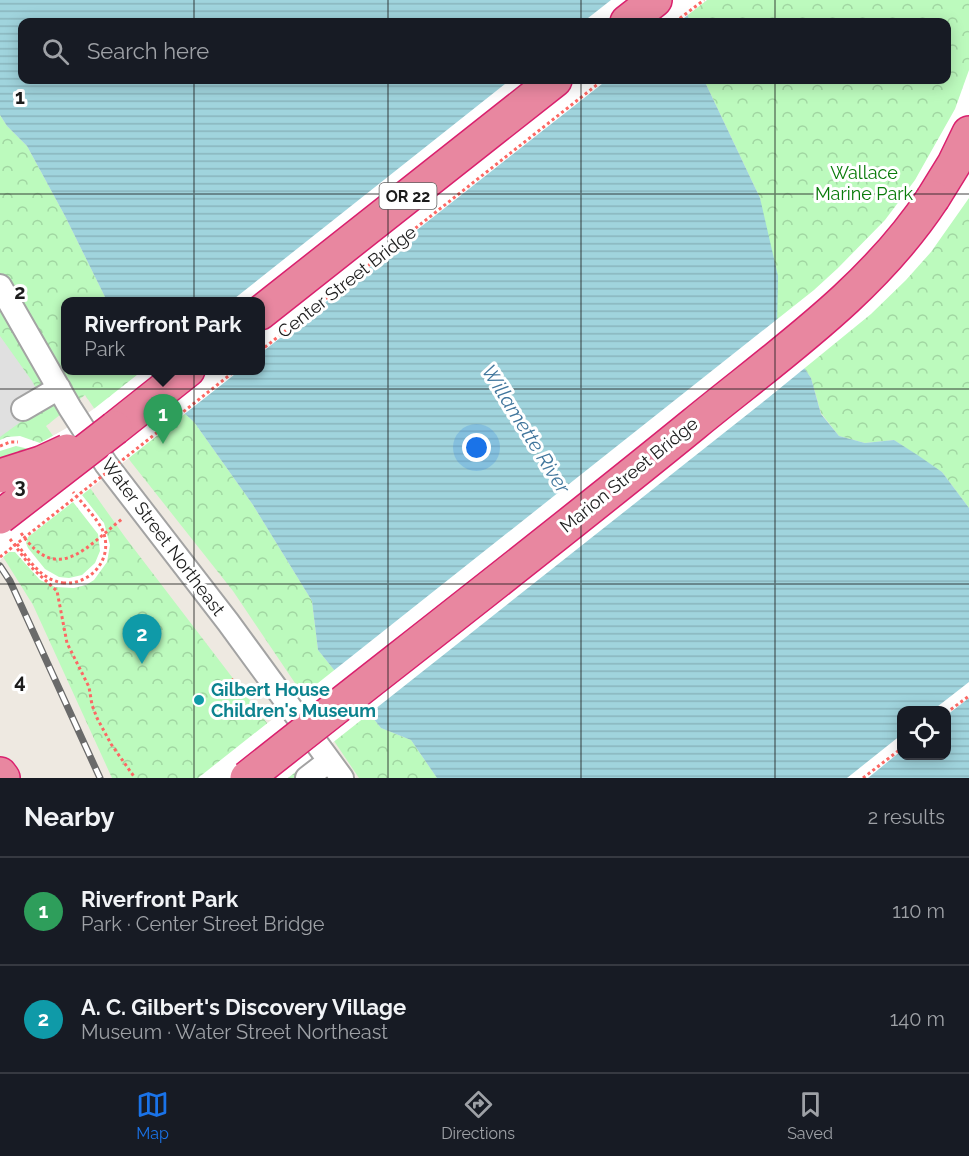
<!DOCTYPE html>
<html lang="en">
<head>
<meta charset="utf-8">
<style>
  :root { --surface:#171b24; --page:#242831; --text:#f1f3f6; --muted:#9ea1a6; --line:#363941; --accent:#1a73e8 }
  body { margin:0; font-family:Raleway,sans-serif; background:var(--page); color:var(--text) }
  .controls { position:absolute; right:18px; bottom:18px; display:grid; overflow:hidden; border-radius:12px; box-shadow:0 3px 15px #0003 }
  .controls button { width:54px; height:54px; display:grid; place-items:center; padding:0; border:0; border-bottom:2px solid var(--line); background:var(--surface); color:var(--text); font:30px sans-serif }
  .you { position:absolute; left:477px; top:448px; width:21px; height:21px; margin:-15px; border:4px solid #fff; border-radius:50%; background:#1a73e8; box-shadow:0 0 0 9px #1a73e833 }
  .badge { display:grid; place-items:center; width:39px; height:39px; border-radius:50%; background:var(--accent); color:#fff; font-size:20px; font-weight:700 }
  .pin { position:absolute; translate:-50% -50px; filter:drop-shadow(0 2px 3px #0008) }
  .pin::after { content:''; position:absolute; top:32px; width:21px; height:18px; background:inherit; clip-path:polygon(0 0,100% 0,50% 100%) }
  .popup { position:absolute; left:61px; top:297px; width:204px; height:78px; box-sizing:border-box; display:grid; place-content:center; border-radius:12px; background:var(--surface); filter:drop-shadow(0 2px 4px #0005); font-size:20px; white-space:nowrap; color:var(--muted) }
  .popup b { font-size:22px; color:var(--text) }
  .popup::after { content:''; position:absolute; left:50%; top:100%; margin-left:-12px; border:12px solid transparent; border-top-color:var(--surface) }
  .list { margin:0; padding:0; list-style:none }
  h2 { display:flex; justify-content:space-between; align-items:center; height:78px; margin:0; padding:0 24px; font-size:26px }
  h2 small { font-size:20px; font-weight:400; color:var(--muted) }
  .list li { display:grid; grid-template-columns:39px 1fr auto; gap:18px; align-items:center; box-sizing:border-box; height:108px; padding:0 24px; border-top:2px solid var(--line) }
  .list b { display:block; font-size:22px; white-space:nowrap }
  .list p { margin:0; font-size:20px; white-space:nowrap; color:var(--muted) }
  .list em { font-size:20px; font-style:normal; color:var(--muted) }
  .icon { flex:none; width:33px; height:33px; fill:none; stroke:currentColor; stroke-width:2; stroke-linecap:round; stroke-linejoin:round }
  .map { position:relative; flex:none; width:969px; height:778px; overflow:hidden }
  .search { position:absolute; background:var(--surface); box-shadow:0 3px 15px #0003; left:18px; right:18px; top:18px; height:66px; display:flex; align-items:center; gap:15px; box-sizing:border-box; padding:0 21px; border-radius:12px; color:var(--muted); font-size:22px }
  .sheet { height:294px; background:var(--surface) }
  nav { display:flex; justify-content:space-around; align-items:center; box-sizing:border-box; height:84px; border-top:2px solid var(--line); background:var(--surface); font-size:16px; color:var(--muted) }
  nav a { display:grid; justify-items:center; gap:3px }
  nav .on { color:var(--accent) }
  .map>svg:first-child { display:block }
  .park { fill:url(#park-crowns) }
  .parking { fill:#e0e0e0 }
  .water { fill:url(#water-rules); fill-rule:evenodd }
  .pier { fill:#fff; fill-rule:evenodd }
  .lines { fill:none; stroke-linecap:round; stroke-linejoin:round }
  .minor-casing { stroke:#a3a3a3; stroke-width:26 }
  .highway-casing { stroke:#da206e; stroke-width:36 }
  .path { stroke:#fc6864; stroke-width:3; stroke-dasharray:3 3; stroke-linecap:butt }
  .minor { stroke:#fff; stroke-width:22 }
  .highway { stroke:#e887a0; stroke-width:33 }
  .rail-casing { stroke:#6a6a6a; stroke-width:7 }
  .rail { stroke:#fff; stroke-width:4.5; stroke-dasharray:14; stroke-linecap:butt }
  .highway-bridge-casing { stroke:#da206e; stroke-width:36; stroke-linecap:butt }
  .path-bridge { stroke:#fc6864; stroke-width:3; stroke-dasharray:3 3; stroke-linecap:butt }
  .highway-bridge { stroke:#e887a0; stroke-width:33 }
  .grid { fill:none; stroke:#1c1c1c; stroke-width:1.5; stroke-opacity:0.55 }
  .culture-dot { fill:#0f9aa8; stroke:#fff; stroke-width:2 }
  .labels { text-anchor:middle; stroke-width:6; stroke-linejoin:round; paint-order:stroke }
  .shield { fill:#fff; stroke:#606060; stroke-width:1.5 }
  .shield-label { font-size:16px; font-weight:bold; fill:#1c1c1c }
  .park-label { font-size:18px; fill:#097b0a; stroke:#fff }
  .street-label { font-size:18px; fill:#1c1c1c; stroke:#fff }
  .culture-label { font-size:18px; font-weight:bold; fill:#0d838f; stroke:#fff; text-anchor:start }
  .water-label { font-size:20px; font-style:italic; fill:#42779d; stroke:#fff }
  .grid-label { font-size:20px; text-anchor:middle; font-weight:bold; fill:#1c1c1c; stroke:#fff; stroke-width:6; stroke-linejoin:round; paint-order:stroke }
</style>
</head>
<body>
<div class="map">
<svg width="969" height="778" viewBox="0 0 969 778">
  <defs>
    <pattern id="park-crowns" width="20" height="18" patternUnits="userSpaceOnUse" patternTransform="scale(1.5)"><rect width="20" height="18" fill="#bcfabd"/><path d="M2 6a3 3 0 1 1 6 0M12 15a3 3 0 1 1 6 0" fill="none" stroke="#a1d6a2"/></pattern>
    <pattern id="water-rules" width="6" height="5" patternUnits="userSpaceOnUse" patternTransform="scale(1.5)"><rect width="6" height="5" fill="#a0d4dd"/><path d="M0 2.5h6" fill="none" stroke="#89b5bd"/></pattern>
  </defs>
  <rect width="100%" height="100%" fill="#eee9e1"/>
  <path class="park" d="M 682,0 L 969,0 L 969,508 L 942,472 L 894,440 L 865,443 L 839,436 L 821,413 L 811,378 L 777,328 L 760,198 L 704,80 L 946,80 L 946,22 L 690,22 Z
    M 0,115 L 7,126 L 27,146 L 65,216 L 107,301 L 66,302 L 66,370 L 138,371 L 194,422 L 253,505 L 312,601 L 318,650 L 381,728 L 411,740 L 437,778 L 359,778 L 233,591 L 131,462 L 85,395 L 46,426 L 125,537 L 309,778 L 112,778 L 33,605 L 0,552 Z"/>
  <path class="parking" d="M 0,336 L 32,381 L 47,409 L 37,410 L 0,437 Z"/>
  <path class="water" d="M 0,0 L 682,0 L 690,22 L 22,22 L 22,80 L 704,80 L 760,198 L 778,276 L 777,328 L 811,378 L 821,414 L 839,436 L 865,443 L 894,440 L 919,456 L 942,472 L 969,508 L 969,778 L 437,778 L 411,740 L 381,728 L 318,650 L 312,601 L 253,505 L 194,422 L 138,371 L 260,370 L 260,302 L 107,301 L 65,216 L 27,146 L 7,126 L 0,115 ZM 902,710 L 946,710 L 946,756 L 902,756 Z"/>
  <path class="pier" d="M 611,0 L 707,0 L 679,22 L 583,22 Z
    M 969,70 L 969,198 L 931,252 L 906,280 L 871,314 L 768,398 L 288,778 L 198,778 L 814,290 L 838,268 L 885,220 L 915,180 L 955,109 Z
    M 510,80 L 607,80 L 261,353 L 260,302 L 230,302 Z
    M 142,371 L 239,371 L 82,495 L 104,523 L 110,545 L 107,562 L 94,580 L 86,585 L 74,588 L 55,587 L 40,580 L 15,552 L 9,552 L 0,560 L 0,461 L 29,449 L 16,446 L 0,451 L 0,440 L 7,437 L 20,436 L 40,443 L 65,429 L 95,408 ZM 73,502 L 98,534 L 100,551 L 95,563 L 82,575 L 69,578 L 59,577 L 45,569 L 28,548 L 26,543 L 28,537 Z
    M 969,682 L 969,698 L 947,715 L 946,710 L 933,710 Z
    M 901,735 L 901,751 L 868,778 L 847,778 Z"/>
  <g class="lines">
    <defs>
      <path id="minor" d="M 0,286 L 70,408 L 106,464 L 228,622 L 342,778
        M 23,409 L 59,388
        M 307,778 L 329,761"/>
      <path id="highway" d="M 627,22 L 655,0
        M 933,198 L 954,164 L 969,133
        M 260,313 L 555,80
        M 115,428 L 188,370
        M 0,774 L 3,778"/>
    </defs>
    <use href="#minor" class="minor-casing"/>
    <use href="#highway" class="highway-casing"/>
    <path class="path" d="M 675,22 L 704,0
      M 260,351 L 603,80
      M 0,446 L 10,442 L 18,442
      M 21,533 C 58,586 86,547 122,519
      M 10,539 L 31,567 L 57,591 L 67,643 L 89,687 L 92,705 L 97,718 L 111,744 L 135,778
      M 17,544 C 30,561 40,579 63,583
      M 217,692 L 235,678
      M 946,713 L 969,696
      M 863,778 L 902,748"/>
    <use href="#minor" class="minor"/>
    <use href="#highway" class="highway"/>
    <defs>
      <path id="rail" d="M 0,566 L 10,581 L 100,778"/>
    </defs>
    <use href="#rail" class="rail-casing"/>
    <use href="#rail" class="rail"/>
    <defs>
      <path id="highway-bridge" d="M 0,476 L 41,463 L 67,451
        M 0,517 L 115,428
        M 247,778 C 396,660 547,544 694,424 C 778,355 872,291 933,198"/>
    </defs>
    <use href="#highway-bridge" class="highway-bridge-casing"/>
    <path class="path-bridge" d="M 0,557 L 236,370
      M 63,583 C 92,585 115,557 102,529 C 95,516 82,503 73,492"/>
    <use href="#highway-bridge" class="highway-bridge"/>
  </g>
  <path class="grid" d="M 194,0 L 194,22M 388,0 L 388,22M 581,0 L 581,22M 775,0 L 775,22M 194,80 L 194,778M 388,80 L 388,778M 581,80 L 581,778M 775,80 L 775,778M 0,194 L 969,194M 0,389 L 969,389M 0,584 L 969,584"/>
  <circle class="culture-dot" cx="199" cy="700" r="6"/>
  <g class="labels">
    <rect class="shield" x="379.5" y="183" width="57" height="26" rx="4.5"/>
    <g class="shield-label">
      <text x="408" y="202">OR 22</text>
    </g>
    <g class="park-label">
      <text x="864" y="179">Wallace<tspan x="864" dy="21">Marine Park</tspan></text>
    </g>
    <g class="street-label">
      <text transform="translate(347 282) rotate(-38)" y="6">Center Street Bridge</text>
      <text transform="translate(629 475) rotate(-39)" y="6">Marion Street Bridge</text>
      <text transform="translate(163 537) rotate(53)" y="6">Water Street Northeast</text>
    </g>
    <g class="culture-label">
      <text x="211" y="696">Gilbert House<tspan x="211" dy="21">Children's Museum</tspan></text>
    </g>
    <g class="water-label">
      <text transform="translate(526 429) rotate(58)" y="7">Willamette River</text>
    </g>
  </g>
  <g class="grid-label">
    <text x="20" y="104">1</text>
    <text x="20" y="299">2</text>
    <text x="20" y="493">3</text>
    <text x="20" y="688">4</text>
  </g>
</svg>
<div class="controls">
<button><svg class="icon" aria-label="locate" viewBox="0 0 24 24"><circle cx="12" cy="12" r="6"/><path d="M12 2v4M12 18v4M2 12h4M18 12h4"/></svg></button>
</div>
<div class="you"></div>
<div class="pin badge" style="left:163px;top:444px;background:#2e9e5b">1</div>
<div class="popup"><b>Riverfront Park</b>Park</div>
<div class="pin badge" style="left:142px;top:664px;background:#0f9aa8">2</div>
<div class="search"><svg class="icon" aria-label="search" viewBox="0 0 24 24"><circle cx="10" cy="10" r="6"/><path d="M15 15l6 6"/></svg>Search here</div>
</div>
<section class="sheet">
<h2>Nearby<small>2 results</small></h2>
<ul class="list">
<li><span class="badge" style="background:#2e9e5b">1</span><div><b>Riverfront Park</b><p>Park · Center Street Bridge</p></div><em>110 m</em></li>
<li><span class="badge" style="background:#0f9aa8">2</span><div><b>A. C. Gilbert's Discovery Village</b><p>Museum · Water Street Northeast</p></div><em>140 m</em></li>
</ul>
</section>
<nav>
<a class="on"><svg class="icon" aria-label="map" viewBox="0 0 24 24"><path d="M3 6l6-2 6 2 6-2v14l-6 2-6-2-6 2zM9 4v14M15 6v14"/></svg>Map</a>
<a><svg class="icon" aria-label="directions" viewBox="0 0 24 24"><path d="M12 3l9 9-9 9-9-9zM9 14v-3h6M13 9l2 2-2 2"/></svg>Directions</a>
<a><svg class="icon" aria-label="saved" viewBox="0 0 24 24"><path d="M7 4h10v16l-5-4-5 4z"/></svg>Saved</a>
</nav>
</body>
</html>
